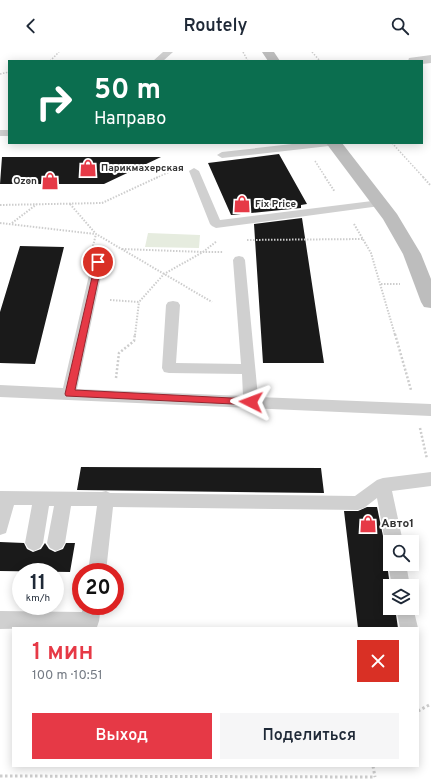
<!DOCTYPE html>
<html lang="ru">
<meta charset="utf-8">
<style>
body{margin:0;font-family:Overpass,sans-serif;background:#f6f6f7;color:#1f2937;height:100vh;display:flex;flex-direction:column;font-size:15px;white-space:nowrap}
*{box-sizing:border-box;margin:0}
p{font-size:13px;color:#747a83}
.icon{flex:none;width:22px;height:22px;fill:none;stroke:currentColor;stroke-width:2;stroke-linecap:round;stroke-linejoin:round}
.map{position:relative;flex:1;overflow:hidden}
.drawer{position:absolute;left:12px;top:575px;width:407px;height:140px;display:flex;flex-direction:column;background:#fff;border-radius:0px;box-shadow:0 2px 10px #0003}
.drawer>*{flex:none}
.hud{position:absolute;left:8px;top:8px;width:415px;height:84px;border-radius:0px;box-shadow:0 2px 10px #0003;background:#0b6e4f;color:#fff;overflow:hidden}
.controls{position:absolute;left:383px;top:483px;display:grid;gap:8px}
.controls a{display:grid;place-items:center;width:36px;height:36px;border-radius:0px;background:#fff;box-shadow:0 2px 10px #0003;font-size:20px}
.speed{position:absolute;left:12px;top:511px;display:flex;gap:8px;font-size:20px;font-weight:700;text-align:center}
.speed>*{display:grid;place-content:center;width:52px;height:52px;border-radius:50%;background:#fff;box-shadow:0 2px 10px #0003;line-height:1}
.speed small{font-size:10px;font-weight:400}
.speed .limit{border:6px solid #d22;background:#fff;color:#111}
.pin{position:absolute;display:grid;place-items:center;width:34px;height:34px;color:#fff;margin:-17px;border:2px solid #fff;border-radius:50%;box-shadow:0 1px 4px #0007}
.me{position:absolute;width:44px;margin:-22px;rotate:273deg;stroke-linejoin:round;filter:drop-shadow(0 0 3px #0008)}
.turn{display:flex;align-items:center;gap:14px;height:84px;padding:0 20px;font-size:18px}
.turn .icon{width:52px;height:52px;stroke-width:2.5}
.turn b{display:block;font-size:28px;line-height:34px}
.round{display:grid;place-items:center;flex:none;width:42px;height:42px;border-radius:0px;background:#f6f6f7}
.summary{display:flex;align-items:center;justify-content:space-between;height:68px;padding:0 20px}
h1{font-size:24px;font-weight:600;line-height:30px;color:#e63946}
.primary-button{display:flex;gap:8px;margin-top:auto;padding:8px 20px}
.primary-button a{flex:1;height:46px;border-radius:0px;background:#e63946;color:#fff;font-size:16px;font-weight:600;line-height:46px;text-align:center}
.primary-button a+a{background:#f6f6f7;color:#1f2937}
header{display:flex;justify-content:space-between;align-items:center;height:52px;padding:0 20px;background:#fff;font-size:18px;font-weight:600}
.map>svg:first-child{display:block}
.green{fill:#e6ecdf}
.building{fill:#1a1a1a}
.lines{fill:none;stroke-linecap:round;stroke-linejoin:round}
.path-far3{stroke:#cdcdcd;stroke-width:1.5;stroke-dasharray:1.5 1.5;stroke-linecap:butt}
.path-far2{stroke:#cdcdcd;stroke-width:2;stroke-dasharray:1.5 1.5;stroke-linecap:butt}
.path-far1{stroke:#cdcdcd;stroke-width:2.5;stroke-dasharray:2 2;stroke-linecap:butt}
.path{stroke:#cdcdcd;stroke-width:3;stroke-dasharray:2.5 2.5;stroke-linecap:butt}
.lane{fill:#d0d0d0;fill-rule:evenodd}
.street{fill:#d0d0d0;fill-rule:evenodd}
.secondary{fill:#bdbdbd;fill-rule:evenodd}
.route{fill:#e63946;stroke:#96252e}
.labels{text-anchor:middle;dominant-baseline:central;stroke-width:4;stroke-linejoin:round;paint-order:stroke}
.far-poi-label{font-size:10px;font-weight:bold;fill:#333;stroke:#fff;text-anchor:start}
.poi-label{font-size:12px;font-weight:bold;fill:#333;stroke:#fff;text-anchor:start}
</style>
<header><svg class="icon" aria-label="back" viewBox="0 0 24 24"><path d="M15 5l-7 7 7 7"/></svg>Routely<svg class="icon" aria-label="search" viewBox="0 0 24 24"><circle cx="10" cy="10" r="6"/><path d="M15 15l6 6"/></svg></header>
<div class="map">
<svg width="431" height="727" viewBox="0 0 431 727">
<rect width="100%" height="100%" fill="#fff"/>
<!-- green -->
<path class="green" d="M148,181L200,183L199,196L145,195Z"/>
<!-- building -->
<path class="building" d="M279,102L307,152L301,153V156L231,163L208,111Z
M2,105H161L104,132H0Z
M302,166L324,311H263L254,172Z
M20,194L64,195L35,312L0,311V260Z
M81,415L321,416L324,441L77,438Z
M367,455H377L388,508L387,512L390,534V556H395L398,576H358L344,459H358Z
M0,490L24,491L27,497L33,500L41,497L45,491L49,497L55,500L63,497L66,491H75L70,520L0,519Z"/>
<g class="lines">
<!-- path-far3 -->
<path class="path-far3" d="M243,0L248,9
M312,0L320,9
M50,9L59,0
M0,22L9,20
M392,91L424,126
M315,109L326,126
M156,126L176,117"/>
<!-- path-far2 -->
<path class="path-far2" d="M325,125L335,140
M423,125L431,134
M70,152L96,182L212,250
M0,153L102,151L158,125
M0,171L95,182
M12,171L37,152
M354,172L371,201L395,283
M247,188L364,187
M93,194L96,182
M122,197L203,200L217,189
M381,232H400
M110,248L139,250L164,222L203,200H223
M135,283L139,250"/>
<!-- path-far1 -->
<path class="path-far1" d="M395,282L411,338
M116,326L119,301L134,289L135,282
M420,376L427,407"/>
<!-- path -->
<path class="path" d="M418,659L431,652
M373,714L375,725
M0,724L375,725"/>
<!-- lane -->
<path class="lane" d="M163,0H173L163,9H153Z
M0,78H9V84H0Z
M301,91H334L329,94L222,106L217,103L222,100Z
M194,116L199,119L220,168L380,148L384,149L386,151L384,153L380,154L216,176L212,174L210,172L189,119Z
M239,204L243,205L245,208L258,345L431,352V364L0,345V333L63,336L92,210L94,207H102L104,210L77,337L243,344L242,322L169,321L164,320L162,316L166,253L168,250L173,249L178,250L180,253L176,311L241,312L233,208L235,205Z
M431,420V434L392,439L403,490H390V496L388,495L385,490L377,446L364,456L358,458L113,455L106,520H88L97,454H71L65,491L62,496L56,499L50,496L47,491L54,454H49L43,491L40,496L34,499L28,496L25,491L32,453H14L6,481L0,483V439L102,440L106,439L110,441L355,444L377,428L383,426Z
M390,508V512H406L410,534H392L388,512Z
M412,551L418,576V577L400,576L396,556H412Z
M83,554H101L99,569L97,575L0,577V559L82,560Z"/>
<!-- street -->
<path class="street" d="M431,3V11L422,12V9H408L409,6Z"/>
<!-- secondary -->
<path class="secondary" d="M262,0H274L280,9H268Z
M326,91H342L397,162L421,202L431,227V256L424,255L421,250L403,202L383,167Z"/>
</g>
<!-- route -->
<path class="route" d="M96,208H101L102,210L75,338L251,347L254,348L256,350L254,353L66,344L65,342Z"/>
<!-- icons -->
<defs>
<g id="shop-bare" transform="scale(1.38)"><path d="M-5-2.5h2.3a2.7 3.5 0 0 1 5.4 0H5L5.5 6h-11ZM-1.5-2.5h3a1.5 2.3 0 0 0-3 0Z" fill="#e63946" stroke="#fff" stroke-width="2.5" paint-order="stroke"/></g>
</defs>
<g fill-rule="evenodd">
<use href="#shop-bare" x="88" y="116"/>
<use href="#shop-bare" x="50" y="129"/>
<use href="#shop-bare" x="242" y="152"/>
<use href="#shop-bare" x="368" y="472"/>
</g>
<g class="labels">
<!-- far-poi labels -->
<g class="far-poi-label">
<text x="101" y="116">Парикмахерская</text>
<text x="37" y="129" text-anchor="end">Ozon</text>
<text x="255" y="152">Fix Price</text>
</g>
<!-- poi labels -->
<g class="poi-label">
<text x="381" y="472">Авто1</text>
</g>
</g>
</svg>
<div class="controls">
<a><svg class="icon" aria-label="search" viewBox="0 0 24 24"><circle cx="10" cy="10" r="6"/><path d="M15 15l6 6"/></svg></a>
<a><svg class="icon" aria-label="layers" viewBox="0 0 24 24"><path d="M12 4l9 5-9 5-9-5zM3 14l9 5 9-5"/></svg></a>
</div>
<div class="speed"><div>11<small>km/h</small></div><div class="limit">20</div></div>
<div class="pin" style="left:98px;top:210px;background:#d93025"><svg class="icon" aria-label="arrive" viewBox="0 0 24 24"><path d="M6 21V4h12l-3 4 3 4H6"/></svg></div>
<svg class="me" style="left:251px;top:350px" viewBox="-20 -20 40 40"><path d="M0-17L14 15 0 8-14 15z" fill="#e63946" stroke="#fff" stroke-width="4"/></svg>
<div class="hud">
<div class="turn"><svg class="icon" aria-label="right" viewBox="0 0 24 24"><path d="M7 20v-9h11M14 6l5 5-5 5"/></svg><div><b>50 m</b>Направо</div></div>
</div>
<section class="drawer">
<div class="summary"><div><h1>1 мин</h1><p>100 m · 10:51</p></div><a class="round" style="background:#d93025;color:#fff"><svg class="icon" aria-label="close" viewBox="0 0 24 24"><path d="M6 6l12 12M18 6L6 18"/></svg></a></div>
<div class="primary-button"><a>Выход</a><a>Поделиться</a></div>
</section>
</div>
